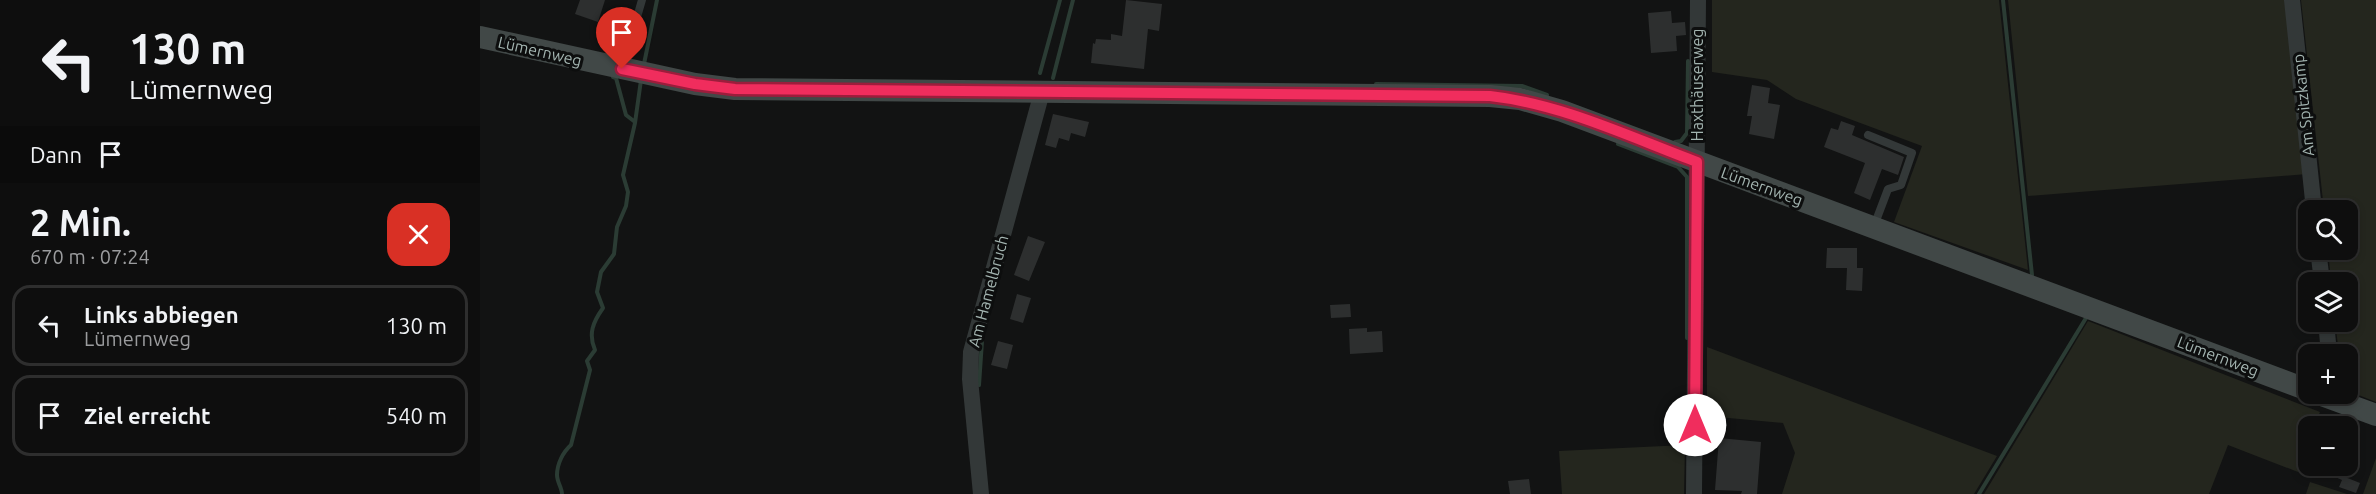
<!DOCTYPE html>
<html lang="de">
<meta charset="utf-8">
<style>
body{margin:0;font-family:Ubuntu,sans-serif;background:#171717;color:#f1f3f6;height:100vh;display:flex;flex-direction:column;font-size:22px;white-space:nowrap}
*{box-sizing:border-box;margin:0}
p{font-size:20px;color:#9b9c9e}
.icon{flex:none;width:33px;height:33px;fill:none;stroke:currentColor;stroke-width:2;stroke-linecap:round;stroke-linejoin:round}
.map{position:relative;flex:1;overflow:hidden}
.side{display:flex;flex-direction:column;background:#0e0e0e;width:480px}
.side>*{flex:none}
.banner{background:#0e0e0e;color:#f1f3f6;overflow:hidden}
.controls{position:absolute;left:1818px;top:200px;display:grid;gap:12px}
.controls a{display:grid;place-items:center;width:60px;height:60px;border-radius:12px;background:#0e0e0e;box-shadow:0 3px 9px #0003,0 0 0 2px #2e2e2e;font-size:30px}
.pin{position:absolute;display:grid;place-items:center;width:51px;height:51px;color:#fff;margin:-62px -26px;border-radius:50% 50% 50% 0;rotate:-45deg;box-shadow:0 0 6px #0007}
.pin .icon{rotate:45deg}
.me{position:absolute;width:66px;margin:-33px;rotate:0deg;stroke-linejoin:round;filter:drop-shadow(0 0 4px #0008)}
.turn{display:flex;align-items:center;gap:21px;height:126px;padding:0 30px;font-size:27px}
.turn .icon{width:78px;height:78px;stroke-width:2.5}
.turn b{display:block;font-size:42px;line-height:51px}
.then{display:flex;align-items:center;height:57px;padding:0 30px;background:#0003;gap:12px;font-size:22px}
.round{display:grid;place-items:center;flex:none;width:63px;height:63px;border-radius:18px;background:#171717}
.head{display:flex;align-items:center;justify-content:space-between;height:102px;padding:0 30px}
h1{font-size:36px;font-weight:700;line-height:45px}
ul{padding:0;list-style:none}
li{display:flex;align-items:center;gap:18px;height:81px;margin:0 12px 9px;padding:0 18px;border:3px solid #2e2e2e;border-radius:18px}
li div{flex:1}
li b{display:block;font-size:22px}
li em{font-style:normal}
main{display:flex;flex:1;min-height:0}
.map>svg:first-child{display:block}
.green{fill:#24261e}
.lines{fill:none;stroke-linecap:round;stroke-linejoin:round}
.stream{stroke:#2b3c34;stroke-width:4}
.building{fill:#2d2f2f}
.lane{stroke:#333838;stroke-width:8}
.street{stroke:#333838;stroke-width:16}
.secondary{stroke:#414847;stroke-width:22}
.route-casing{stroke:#9c1d3c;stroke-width:15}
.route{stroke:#f02d5d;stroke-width:10}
.labels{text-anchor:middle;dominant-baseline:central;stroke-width:6;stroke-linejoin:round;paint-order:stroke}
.street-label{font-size:16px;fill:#a3b4b0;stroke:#0d0e0e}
</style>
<main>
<section class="side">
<div class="banner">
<div class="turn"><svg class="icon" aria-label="left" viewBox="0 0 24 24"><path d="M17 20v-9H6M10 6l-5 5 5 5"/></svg><div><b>130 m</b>Lümernweg</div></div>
<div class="then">Dann<svg class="icon" aria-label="arrive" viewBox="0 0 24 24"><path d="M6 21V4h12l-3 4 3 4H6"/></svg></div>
</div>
<div class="head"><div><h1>2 Min.</h1><p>670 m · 07:24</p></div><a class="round" style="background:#d93025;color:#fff"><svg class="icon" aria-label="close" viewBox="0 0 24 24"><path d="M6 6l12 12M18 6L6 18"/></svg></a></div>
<ul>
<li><svg class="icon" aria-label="left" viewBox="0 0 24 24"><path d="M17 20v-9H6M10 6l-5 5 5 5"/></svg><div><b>Links abbiegen</b><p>Lümernweg</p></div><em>130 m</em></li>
<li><svg class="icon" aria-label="arrive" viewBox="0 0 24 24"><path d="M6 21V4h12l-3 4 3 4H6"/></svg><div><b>Ziel erreicht</b></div><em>540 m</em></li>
</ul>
</section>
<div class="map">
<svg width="1896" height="494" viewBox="0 0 1896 494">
<rect width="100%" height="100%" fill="#121313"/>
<!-- green -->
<path class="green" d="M1232,0H1519L1548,270L1414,222L1442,146L1316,99L1287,80L1232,72Z
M1528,0H1809L1827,174L1548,196Z
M1821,0H1896V402L1871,392L1868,388V354H1859L1855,321H1868V282H1851L1848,249H1868V210H1844Z
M1608,321L1840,412L1834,426H1828V443L1818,472L1748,445L1729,494H1504Z
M1227,347L1517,456L1494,494H1302L1315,453L1303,423L1227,416Z
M1205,445L1204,494H1082L1079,451Z
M1896,458V494H1883Z
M1830,482L1867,494H1826Z"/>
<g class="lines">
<!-- stream -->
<path class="stream" d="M1523,0L1552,275
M164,64L177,0
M560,73L580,0
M133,77L136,78L146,115L155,122
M573,78L593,0
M896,84L1042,86L1067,95
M1195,142L1201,141L1207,133L1208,61
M1138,144L1198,167L1207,177V338
M499,385L502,341
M82,494C82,488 77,482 77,475C77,464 83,452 91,445L110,370L107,361L115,350C108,334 113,322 123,308L117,292L121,272L134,254L137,227L146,206L148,192L143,175L155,123L161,80
M1499,494L1606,318"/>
</g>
<!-- building -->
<path class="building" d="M100,0H125L118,22L95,14Z
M646,0L682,4L679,31L668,29L664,69L611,63L613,43L615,44L616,39L631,40V34L642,36Z
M1191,11L1192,23L1205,22L1206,35L1196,36L1197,51L1171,53L1168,13Z
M1272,85L1290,88L1288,103L1300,105L1294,139L1269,134L1272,116H1267Z
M573,114L609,122L605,137L591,133L589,141L579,138L576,148L565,145Z
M1361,121L1375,126L1372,135L1424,157L1418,175L1402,169L1390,200L1374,193L1385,163L1344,147L1351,128L1358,130Z
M548,236L565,242L549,281L534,275Z
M1347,248H1377V268H1383L1382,291L1366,290L1367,268H1346Z
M537,294L551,298L543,323L530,319Z
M870,304L871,317L851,318L850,305Z
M887,328V332L902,331L903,352L870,354L869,329Z
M518,341L533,345L527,369L511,365Z
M1239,438L1281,442L1277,494H1261L1262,491L1235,490Z
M1828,465H1869L1865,477L1880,483L1876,493L1859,487L1862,480Z
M1049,479L1051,494H1030L1028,481Z"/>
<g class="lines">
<!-- lane -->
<path class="lane" d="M143,65L162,0
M1388,135L1432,153L1421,185L1408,189L1394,226"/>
<!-- street -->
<path class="street" d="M1812,0L1834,210
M1838,249L1842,282
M1846,321L1849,354
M501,494L490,379L491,352L562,92
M1214,494L1218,0"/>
<!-- secondary -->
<path class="secondary" d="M0,37L215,84L255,89L1010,96L1040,99L1082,111L1828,390
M1836,393L1896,415"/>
</g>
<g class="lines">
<!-- route casing -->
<g class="route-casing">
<path id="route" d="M142,69L215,84L255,89L1010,96C1082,104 1150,137 1217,162L1215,425"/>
</g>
<!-- route -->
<use href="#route" class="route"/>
</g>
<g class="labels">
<!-- street labels -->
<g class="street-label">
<text transform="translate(60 51) rotate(13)">Lümernweg</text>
<text transform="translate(1217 85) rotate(-90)">Haxthäuserweg</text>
<text transform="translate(1823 105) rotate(-96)">Am Spitzkamp</text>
<text transform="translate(1282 186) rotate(20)">Lümernweg</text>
<text transform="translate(508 291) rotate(-75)">Am Hamelbruch</text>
<text transform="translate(1738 356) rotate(21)">Lümernweg</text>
</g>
</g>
</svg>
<div class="controls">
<a><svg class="icon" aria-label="search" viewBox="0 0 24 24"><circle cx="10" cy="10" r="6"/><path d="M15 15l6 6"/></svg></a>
<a><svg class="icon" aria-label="layers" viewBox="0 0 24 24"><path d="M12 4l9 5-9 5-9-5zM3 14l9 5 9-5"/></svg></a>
<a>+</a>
<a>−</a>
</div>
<div class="pin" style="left:142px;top:69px;background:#d93025"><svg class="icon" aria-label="arrive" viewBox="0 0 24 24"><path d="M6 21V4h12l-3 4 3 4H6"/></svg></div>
<svg class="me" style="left:1215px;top:425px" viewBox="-20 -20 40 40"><circle r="19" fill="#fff"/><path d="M0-13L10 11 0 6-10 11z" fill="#f02d5d"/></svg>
</div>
</main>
